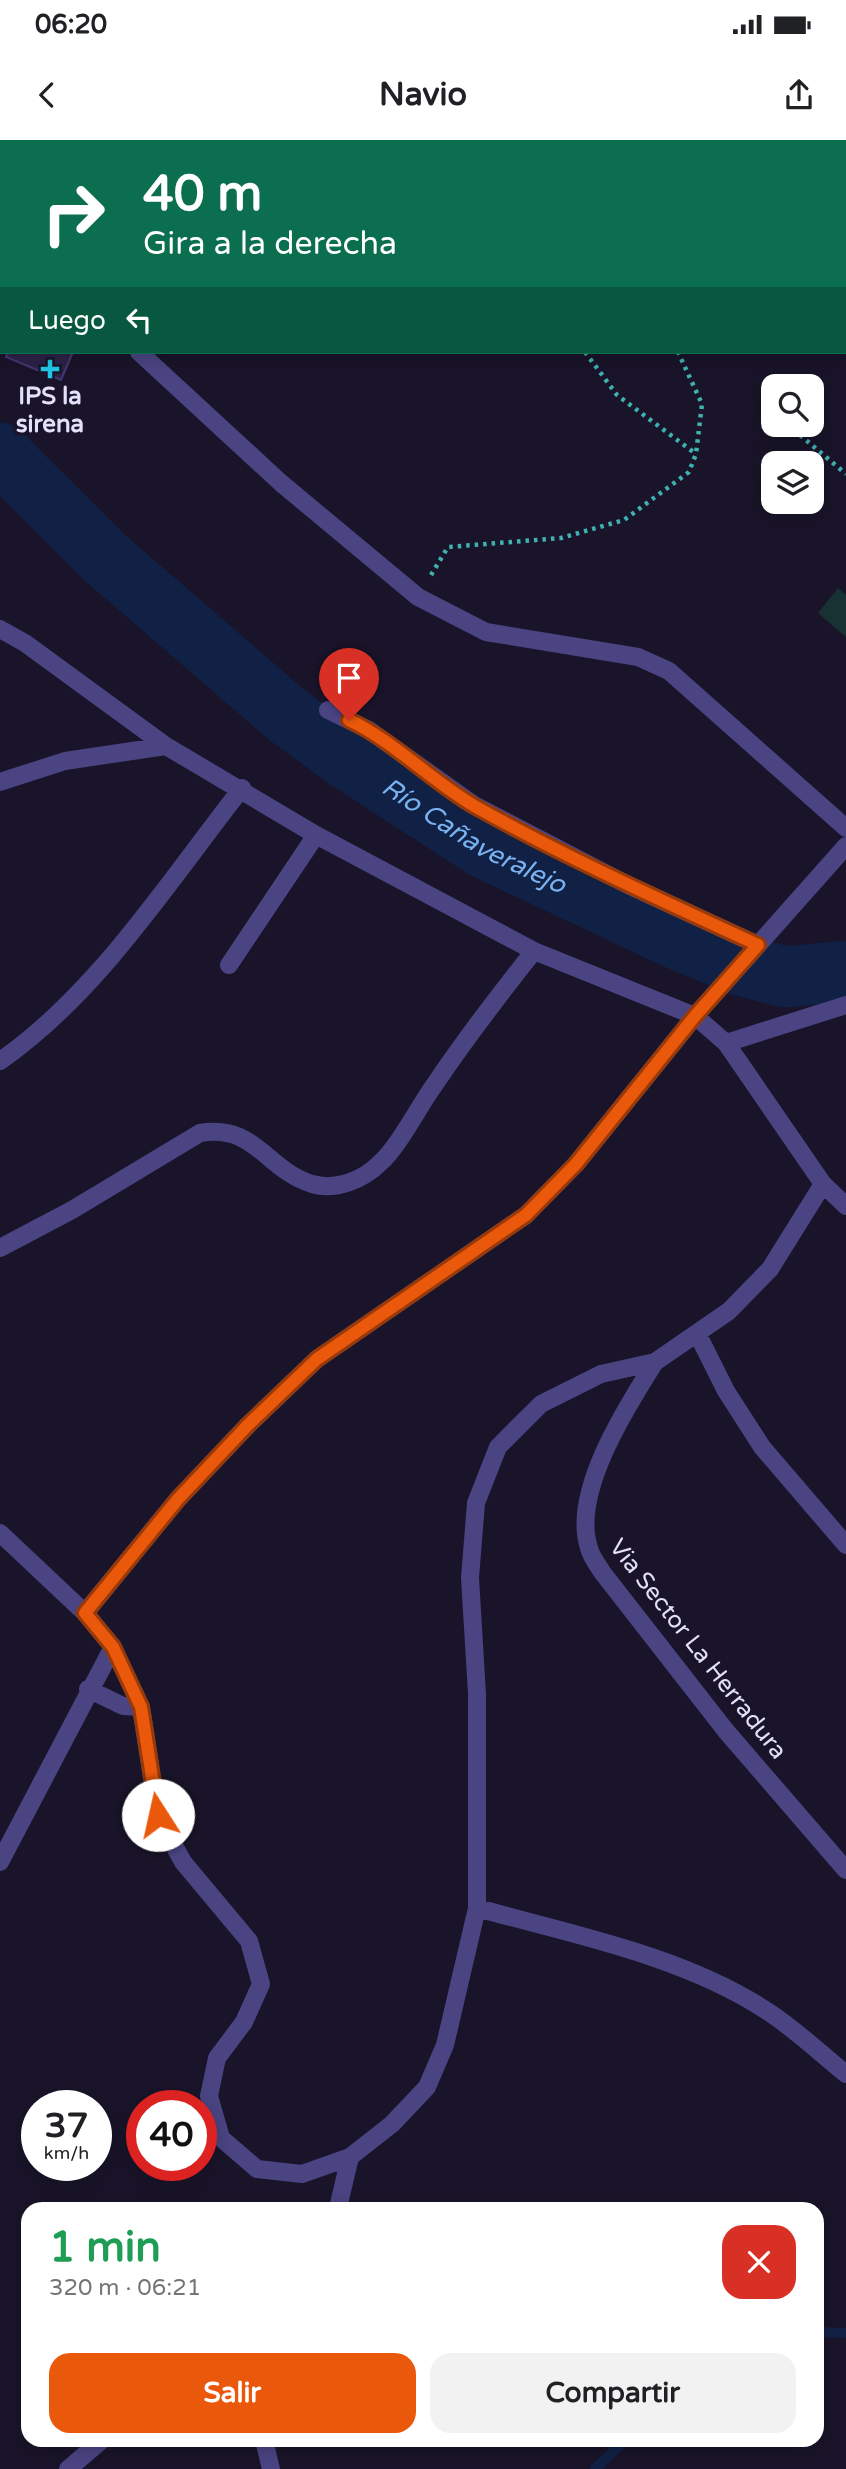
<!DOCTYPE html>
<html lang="es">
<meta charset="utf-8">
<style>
body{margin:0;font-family:"Varela Round",sans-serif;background:#f2f2f2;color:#202124;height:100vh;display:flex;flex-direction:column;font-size:26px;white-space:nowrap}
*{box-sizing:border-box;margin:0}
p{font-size:23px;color:#757577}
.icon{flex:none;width:38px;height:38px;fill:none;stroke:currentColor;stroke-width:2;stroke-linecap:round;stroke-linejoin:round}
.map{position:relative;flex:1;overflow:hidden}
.details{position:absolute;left:21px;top:2062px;width:803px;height:245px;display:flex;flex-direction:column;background:#fff;border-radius:21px;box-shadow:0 4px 18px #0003}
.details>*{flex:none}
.top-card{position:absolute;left:0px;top:0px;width:847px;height:214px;box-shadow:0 4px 18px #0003;background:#0b6e4f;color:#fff;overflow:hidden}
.buttons{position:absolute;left:761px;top:234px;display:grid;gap:14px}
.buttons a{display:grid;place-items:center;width:63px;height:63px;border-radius:14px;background:#fff;box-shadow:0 4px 18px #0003;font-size:35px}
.speed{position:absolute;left:21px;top:1950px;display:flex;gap:14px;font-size:35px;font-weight:700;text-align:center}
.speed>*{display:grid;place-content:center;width:91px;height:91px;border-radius:50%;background:#fff;box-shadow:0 4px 18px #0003;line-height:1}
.speed small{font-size:18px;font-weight:400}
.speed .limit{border:10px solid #d22;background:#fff;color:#111}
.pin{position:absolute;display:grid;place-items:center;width:60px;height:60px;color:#fff;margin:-72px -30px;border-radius:50% 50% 50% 0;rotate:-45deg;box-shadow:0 0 7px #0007}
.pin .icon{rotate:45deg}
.me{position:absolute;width:77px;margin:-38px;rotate:350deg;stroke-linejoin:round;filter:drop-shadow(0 0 5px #0008)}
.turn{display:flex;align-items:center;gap:24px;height:147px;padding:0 28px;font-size:32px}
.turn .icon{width:91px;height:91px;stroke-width:2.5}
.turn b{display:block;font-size:49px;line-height:60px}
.then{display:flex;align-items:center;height:66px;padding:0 28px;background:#0003;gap:14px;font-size:26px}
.round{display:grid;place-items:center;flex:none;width:74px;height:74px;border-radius:21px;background:#f2f2f2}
.headline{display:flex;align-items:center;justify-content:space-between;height:119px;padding:0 28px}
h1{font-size:42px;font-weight:800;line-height:52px;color:#1e9e55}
.cta{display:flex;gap:14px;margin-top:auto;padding:14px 28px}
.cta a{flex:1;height:80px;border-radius:21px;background:#ea580c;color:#fff;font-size:28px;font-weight:800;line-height:80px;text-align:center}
.cta a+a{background:#f2f2f2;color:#202124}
.status{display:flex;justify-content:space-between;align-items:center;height:49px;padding:0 35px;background:#fff;direction:ltr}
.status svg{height:19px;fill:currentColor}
header{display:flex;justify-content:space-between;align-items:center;height:91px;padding:0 28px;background:#fff;font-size:32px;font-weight:800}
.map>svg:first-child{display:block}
.green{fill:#183233}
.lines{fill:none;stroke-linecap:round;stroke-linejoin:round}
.stream{stroke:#112145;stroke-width:10}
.river{stroke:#112145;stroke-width:61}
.building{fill:#2c2248;stroke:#463772;stroke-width:2}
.path{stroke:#3fb1b0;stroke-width:4.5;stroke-dasharray:3.5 5;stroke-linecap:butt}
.minor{stroke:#4a4483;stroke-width:18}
.route-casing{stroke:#983908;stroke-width:18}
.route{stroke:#ea580c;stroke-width:12}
.poi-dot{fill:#20c8e7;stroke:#191429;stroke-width:2.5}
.labels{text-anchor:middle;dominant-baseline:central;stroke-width:7;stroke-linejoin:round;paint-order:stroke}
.poi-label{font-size:24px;font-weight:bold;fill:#e4e0fc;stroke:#191429}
.street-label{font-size:24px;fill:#e4e0fc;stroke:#191429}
.water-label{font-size:26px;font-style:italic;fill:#79b2f0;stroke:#191429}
</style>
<div class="status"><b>06:20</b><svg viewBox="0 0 49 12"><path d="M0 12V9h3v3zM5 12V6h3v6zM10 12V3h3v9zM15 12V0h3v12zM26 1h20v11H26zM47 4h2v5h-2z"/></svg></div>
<header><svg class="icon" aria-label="back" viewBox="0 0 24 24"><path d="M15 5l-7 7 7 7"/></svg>Navio<svg class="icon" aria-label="share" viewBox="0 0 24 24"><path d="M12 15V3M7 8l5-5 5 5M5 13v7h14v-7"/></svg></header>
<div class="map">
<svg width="846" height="2329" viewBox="0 0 846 2329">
<rect width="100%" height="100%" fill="#191429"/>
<!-- green -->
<path class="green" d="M838,448L846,455V497L818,473Z"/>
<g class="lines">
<!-- stream -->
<path class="stream" d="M817,2192L846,2193
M595,2329L626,2300"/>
<!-- river -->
<path class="river" id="s1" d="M0,313L104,417L287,575L350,621L484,708L677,799L740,825L785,837L846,831"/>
</g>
<!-- building -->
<path class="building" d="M8,212H73L61,240L6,217Z"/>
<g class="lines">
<!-- path -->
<path class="path" d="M398,0V2
M531,0L532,2
M130,2V0
M512,2L513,0
M585,212L617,255L696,314
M800,295L846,334
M431,435L448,407L561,398L624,380L689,332L696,314L702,264L678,212"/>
<!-- minor -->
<path class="minor" d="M18,0L19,2
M139,212L281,343L418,457L486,492L638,517L669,531L846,688
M0,489L25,503L166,606L316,695L534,811L695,876L726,903L823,1044L770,1129L729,1171L655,1222L601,1234L541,1264L498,1307L476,1363L470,1438L477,1554V1768L445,1905L427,1947L392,1984L350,2017L302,2034L257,2029L221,1998L209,1956L217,1918L244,1882L261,1844L249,1801L183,1722L158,1676L141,1567L113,1507L85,1473L0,1393
M328,570L369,590L474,665L626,744L758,805
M0,642L65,621L166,606
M229,825L316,695
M726,903L846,865
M0,921C98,853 168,742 242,648
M823,1044L846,1066
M0,1108L72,1070L200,993C256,984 265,1029 312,1044C336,1051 363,1040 380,1023C399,1006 419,966 435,944C466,898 499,855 534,811
M697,1193L726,1251L762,1307L846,1405
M655,1222C626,1268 571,1353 589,1408C591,1417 598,1425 602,1432L726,1591L846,1730
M85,1473L178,1359L248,1285L317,1219L526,1075L576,1024L695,876L846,706
M88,1549L123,1566L141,1567
M0,1722L113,1507
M477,1768C571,1794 684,1816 767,1871C795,1889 820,1913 846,1934
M338,2068L350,2017
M264,2300L271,2329
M68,2329L102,2300"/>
</g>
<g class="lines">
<!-- route casing -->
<g class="route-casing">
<path id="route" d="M158,1675L141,1567L113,1507L85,1473L178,1359L248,1285L317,1219L526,1075L576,1024L695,876L758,805C663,761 567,718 476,667C431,641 395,602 349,580"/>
</g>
<!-- route -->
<use href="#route" class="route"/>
</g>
<!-- markers -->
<path class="poi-dot" d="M46.5 218.5h7v7h7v7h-7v7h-7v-7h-7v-7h7z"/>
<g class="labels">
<!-- poi labels -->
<g class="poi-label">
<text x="50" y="256">IPS la<tspan x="50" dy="28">sirena</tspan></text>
</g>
<!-- street labels -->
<g class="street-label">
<text transform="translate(698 1509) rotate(52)">Via Sector La Herradura</text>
</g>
<!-- water labels -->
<g class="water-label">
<text stroke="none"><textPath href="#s1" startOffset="612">Río Cañaveralejo</textPath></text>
</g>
</g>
</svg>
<div class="buttons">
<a><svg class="icon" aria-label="search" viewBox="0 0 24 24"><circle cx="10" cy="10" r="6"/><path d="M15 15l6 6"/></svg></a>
<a><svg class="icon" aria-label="layers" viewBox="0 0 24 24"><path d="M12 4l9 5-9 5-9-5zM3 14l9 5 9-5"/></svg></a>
</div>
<div class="speed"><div>37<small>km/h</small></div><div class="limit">40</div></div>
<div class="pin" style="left:349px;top:580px;background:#d93025"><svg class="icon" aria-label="arrive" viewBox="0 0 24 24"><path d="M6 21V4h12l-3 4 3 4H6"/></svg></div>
<svg class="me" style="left:158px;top:1675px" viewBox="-20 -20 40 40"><circle r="19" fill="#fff"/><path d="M0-13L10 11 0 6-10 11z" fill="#ea580c"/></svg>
<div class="top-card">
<div class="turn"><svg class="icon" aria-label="right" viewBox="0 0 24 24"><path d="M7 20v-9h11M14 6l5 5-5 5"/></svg><div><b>40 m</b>Gira a la derecha</div></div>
<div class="then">Luego<svg class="icon" aria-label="left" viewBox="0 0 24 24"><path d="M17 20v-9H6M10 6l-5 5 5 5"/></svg></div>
</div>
<section class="details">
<div class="headline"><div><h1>1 min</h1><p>320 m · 06:21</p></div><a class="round" style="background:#d93025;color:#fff"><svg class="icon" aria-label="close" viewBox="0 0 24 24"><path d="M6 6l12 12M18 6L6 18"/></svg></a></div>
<div class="cta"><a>Salir</a><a>Compartir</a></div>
</section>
</div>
